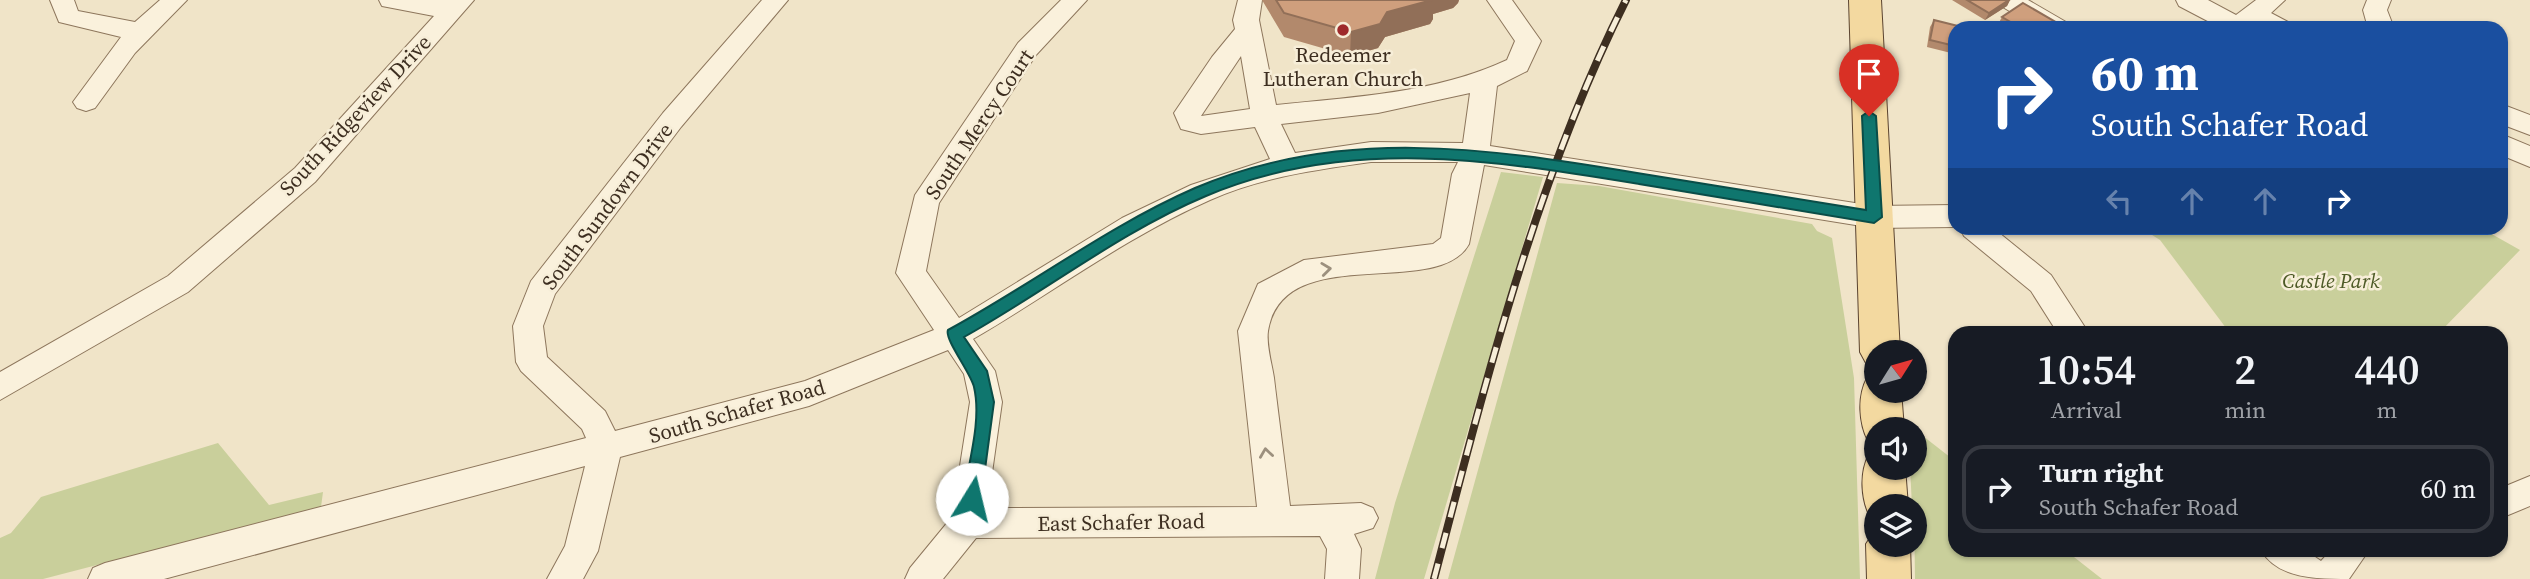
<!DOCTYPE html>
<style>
body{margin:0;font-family:"Source Serif 4",serif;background:#242831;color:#f1f3f6;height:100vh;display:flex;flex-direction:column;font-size:26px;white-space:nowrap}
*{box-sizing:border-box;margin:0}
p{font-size:23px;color:#9ea1a6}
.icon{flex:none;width:38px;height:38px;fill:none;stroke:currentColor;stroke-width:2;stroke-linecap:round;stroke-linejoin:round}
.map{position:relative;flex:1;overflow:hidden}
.details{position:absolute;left:1948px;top:326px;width:560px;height:231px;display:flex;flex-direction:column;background:#171b24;border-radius:21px;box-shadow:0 2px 5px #0004}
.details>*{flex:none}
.guide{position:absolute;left:1948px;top:21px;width:560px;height:214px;border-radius:21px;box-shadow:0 2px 5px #0004;background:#1a4fa0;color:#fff;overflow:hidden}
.needle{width:46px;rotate:53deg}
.controls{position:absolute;left:1864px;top:340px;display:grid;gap:14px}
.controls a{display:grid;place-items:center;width:63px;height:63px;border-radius:50%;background:#171b24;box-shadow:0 2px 5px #0004;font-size:35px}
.pin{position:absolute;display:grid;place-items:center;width:60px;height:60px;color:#fff;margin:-72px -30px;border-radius:50% 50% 50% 0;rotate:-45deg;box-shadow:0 0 7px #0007}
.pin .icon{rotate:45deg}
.me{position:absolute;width:77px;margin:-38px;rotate:9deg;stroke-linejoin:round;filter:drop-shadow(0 0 5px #0008)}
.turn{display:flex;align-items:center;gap:24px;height:147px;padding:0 28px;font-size:32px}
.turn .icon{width:91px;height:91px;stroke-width:2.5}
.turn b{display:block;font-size:49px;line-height:60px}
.lanes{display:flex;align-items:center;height:66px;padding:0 28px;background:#0003;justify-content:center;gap:35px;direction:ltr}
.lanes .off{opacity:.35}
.eta{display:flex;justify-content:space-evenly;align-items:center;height:119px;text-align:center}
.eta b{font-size:42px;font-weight:600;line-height:49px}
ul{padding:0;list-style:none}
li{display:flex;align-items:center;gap:21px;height:88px;margin:0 14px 10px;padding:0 14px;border:4px solid #363941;border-radius:21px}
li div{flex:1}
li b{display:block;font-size:26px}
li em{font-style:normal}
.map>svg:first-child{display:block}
.green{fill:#c9cf9b}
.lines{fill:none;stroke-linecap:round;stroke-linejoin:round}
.minor-casing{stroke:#8d765c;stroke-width:2}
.major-casing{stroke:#5b4430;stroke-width:2}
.minor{fill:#faf1dc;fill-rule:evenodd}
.major{fill:#f3d9a0;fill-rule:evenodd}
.rail-casing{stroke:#3d2e20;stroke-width:8}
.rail{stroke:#f7eed8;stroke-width:5;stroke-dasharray:16;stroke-linecap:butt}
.wall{fill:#b2896c}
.shaded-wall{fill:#916f58}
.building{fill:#cf9f7d;stroke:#916f58;stroke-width:2}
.oneway{stroke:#9c907e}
.route{fill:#0f766e;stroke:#0a4d48;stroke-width:2}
.poi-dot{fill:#9e2a2b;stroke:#f7eed8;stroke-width:2.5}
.labels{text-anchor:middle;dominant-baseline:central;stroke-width:5;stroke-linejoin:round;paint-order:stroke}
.poi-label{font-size:21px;fill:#3d2e20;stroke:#f7eed8}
.street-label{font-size:21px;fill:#3d2e20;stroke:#f7eed8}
.park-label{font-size:21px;font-style:italic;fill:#4d5a26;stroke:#f7eed8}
</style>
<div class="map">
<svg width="2530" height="579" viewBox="0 0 2530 579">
<rect width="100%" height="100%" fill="#f0e4c8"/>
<!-- green -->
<path class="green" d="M1501,172L1543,177L1424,579H1375L1395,503Z
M1557,183L1599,186L1812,224L1817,231L1832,238L1854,378L1860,579H1448Z
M2141,228H2481L2520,250L2440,332H2229L2160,240Z
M1914,429L1955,461V550H2065L2102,579H1915L1914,506H1912L1910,467H1914Z
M218,443L269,505L323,492L321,507L43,579H0V538L11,533L41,497Z"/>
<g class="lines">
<!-- minor casing -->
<g class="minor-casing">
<path id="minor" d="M50,0H74L78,11L135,22L160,0H187L135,53L95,108L86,111L77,108L73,102L121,37L59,22Z
M379,0H474L315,182L188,292L0,400V372L168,276L295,168L434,16L382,6Z
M762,0H788L681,127L555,294L543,326L547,357L605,411L615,431L805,381L934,330L896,273L915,195L1018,43L1061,0H1087L1036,55L939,203L926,271L959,318L1122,218L1191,185L1270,159L1255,127L1201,134L1181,129L1174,113L1212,57L1235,29L1233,20L1238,0H1262L1259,20L1276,105C1353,97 1437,93 1507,60L1515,41L1487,0H1512L1541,41L1527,71L1497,86L1490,146L1874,206L1955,205V227L1874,228L1484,165L1469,244C1438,301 1283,239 1268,331C1266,345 1272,364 1274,378C1279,421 1285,464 1290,506L1361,503L1373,508L1378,518L1373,528L1354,534L1361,549L1359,579H1325L1327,549L1320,536L976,538L943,579H905L910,568L952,517L970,402L964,374L948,350L809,406L620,457L598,551L583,579H547L565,546L585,466L164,579H88L93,568L105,563L586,438L582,429L521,371L516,362L513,326L531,281L663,113ZM1241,56L1250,109L1201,116ZM1470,93L1463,143L1371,142L1295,153L1281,124L1378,113ZM1371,162H1458L1452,174L1441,238L1433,244L1304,260L1258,284L1238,331L1257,507L987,508L1002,402L995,371L973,339C1052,293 1126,237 1210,200C1261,177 1316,170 1371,162Z
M1998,0H2028L2066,22L2070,28H2038L2001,6Z
M2176,0H2208L2236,15L2256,0H2285L2271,13L2288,22L2292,28L2255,25L2221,28L2179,6Z
M2367,0H2391L2387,10L2394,28H2368L2363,10Z
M2501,104L2530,115V135L2501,124Z
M2501,134L2530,146V167L2501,155Z
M1960,228H1993L2051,275L2088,332H2057L2031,291L1964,236Z
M2530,476V506L2501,518V488Z
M2261,550H2305L2321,561L2331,550H2369L2349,579C2316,579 2278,579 2261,550Z"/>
</g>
<!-- major casing -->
<g class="major-casing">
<path id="major" d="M1849,0H1881L1900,352H1876V367L1866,363L1860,352Z
M1876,375V390H1901L1904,429H1876V444L1868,441C1859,423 1857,397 1867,378Z
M1876,452V467H1905L1908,506H1876V521L1871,519C1861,500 1859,474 1869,454Z
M1876,529V544H1910L1911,579H1867L1866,544Z"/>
</g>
<!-- minor -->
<use href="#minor" class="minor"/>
<!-- major -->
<use href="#major" class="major"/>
<!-- rail casing -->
<g class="rail-casing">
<path id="rail" d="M1434,579C1485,384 1535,181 1626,0"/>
</g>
<!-- rail -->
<use href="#rail" class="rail"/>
</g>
<!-- wall -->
<path class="wall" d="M1262,0H1459L1458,3L1453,8L1433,14V19L1430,24L1385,37L1378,48L1350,56L1284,37Z
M1952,0H2010L2007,6L1985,20Z
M2002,17L2066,28H1996Z
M1934,20L1955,28V54L1927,47L1930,27Z"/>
<!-- shaded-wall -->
<path class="shaded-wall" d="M1431,0H1459L1458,3L1453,8L1433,14V19L1430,24L1385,37L1378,48L1350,56L1351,32L1387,12Z
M2010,0L2007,6L1985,20L1989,13Z"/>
<!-- building -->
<path class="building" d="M1276,0H1432L1387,12L1380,24L1351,32L1284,13Z
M1967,0H2009L1989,13Z
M2023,3L2066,28H2021L2002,17Z
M1934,20L1966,28H1955V46L1930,40Z"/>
<!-- one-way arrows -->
<defs><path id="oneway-chevron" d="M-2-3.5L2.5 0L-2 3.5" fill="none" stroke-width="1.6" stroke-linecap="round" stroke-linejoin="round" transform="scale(1.75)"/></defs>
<g class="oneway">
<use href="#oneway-chevron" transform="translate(1326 269) rotate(-7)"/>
<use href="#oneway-chevron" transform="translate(1266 453) rotate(-98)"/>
</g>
<!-- route -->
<path class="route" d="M1869,111L1876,116L1882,217L1874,223C1796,210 1717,197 1639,184C1492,160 1348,136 1206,196C1120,232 1045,292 964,337L987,371L994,402L981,499L972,507L963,499C968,464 982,421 974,387C971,373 944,339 948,330C1031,285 1108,226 1195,188C1340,126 1486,148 1637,173C1713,185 1790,198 1866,210L1862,116Z"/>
<!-- markers -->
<circle class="poi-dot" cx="1343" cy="30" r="7"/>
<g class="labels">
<!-- poi labels -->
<g class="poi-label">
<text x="1343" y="54">Redeemer<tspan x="1343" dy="24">Lutheran Church</tspan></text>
</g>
<!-- street labels -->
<g class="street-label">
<text transform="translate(355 115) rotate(-47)">South Ridgeview Drive</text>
<text transform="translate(979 124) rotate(-56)">South Mercy Court</text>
<text transform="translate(607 206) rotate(-53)">South Sundown Drive</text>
<text transform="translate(737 411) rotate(-16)">South Schafer Road</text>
<text transform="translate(1121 522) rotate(-1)">East Schafer Road</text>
</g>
<!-- park labels -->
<g class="park-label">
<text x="2331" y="280">Castle Park</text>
</g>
</g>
</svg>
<div class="controls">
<a><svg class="needle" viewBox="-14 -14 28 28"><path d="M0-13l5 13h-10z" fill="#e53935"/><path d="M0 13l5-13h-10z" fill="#9ea1a6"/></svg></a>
<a><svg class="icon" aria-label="sound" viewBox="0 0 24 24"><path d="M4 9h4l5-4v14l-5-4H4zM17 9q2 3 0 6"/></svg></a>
<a><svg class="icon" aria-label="layers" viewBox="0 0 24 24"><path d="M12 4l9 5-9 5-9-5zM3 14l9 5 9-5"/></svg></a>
</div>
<div class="pin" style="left:1869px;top:116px;background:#d93025"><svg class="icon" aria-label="arrive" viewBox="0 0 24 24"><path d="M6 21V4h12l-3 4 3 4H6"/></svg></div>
<svg class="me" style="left:972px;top:499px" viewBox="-20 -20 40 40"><circle r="19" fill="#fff"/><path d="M0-13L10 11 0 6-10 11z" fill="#0f766e"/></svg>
<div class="guide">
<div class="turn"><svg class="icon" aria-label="right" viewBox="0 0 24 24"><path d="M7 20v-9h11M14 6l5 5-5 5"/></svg><div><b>60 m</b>South Schafer Road</div></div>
<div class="lanes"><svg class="icon off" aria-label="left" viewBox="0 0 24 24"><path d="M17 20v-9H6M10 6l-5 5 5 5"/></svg><svg class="icon off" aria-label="ahead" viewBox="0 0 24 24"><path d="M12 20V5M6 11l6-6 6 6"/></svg><svg class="icon off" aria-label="ahead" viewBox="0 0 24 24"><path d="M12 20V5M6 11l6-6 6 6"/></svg><svg class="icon" aria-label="right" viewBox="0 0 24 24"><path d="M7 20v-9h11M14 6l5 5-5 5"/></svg></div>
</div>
<section class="details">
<div class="eta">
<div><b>10:54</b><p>Arrival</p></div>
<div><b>2</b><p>min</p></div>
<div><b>440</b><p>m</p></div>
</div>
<ul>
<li><svg class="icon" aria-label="right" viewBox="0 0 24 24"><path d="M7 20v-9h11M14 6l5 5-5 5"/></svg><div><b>Turn right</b><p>South Schafer Road</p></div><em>60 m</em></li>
</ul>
</section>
</div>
